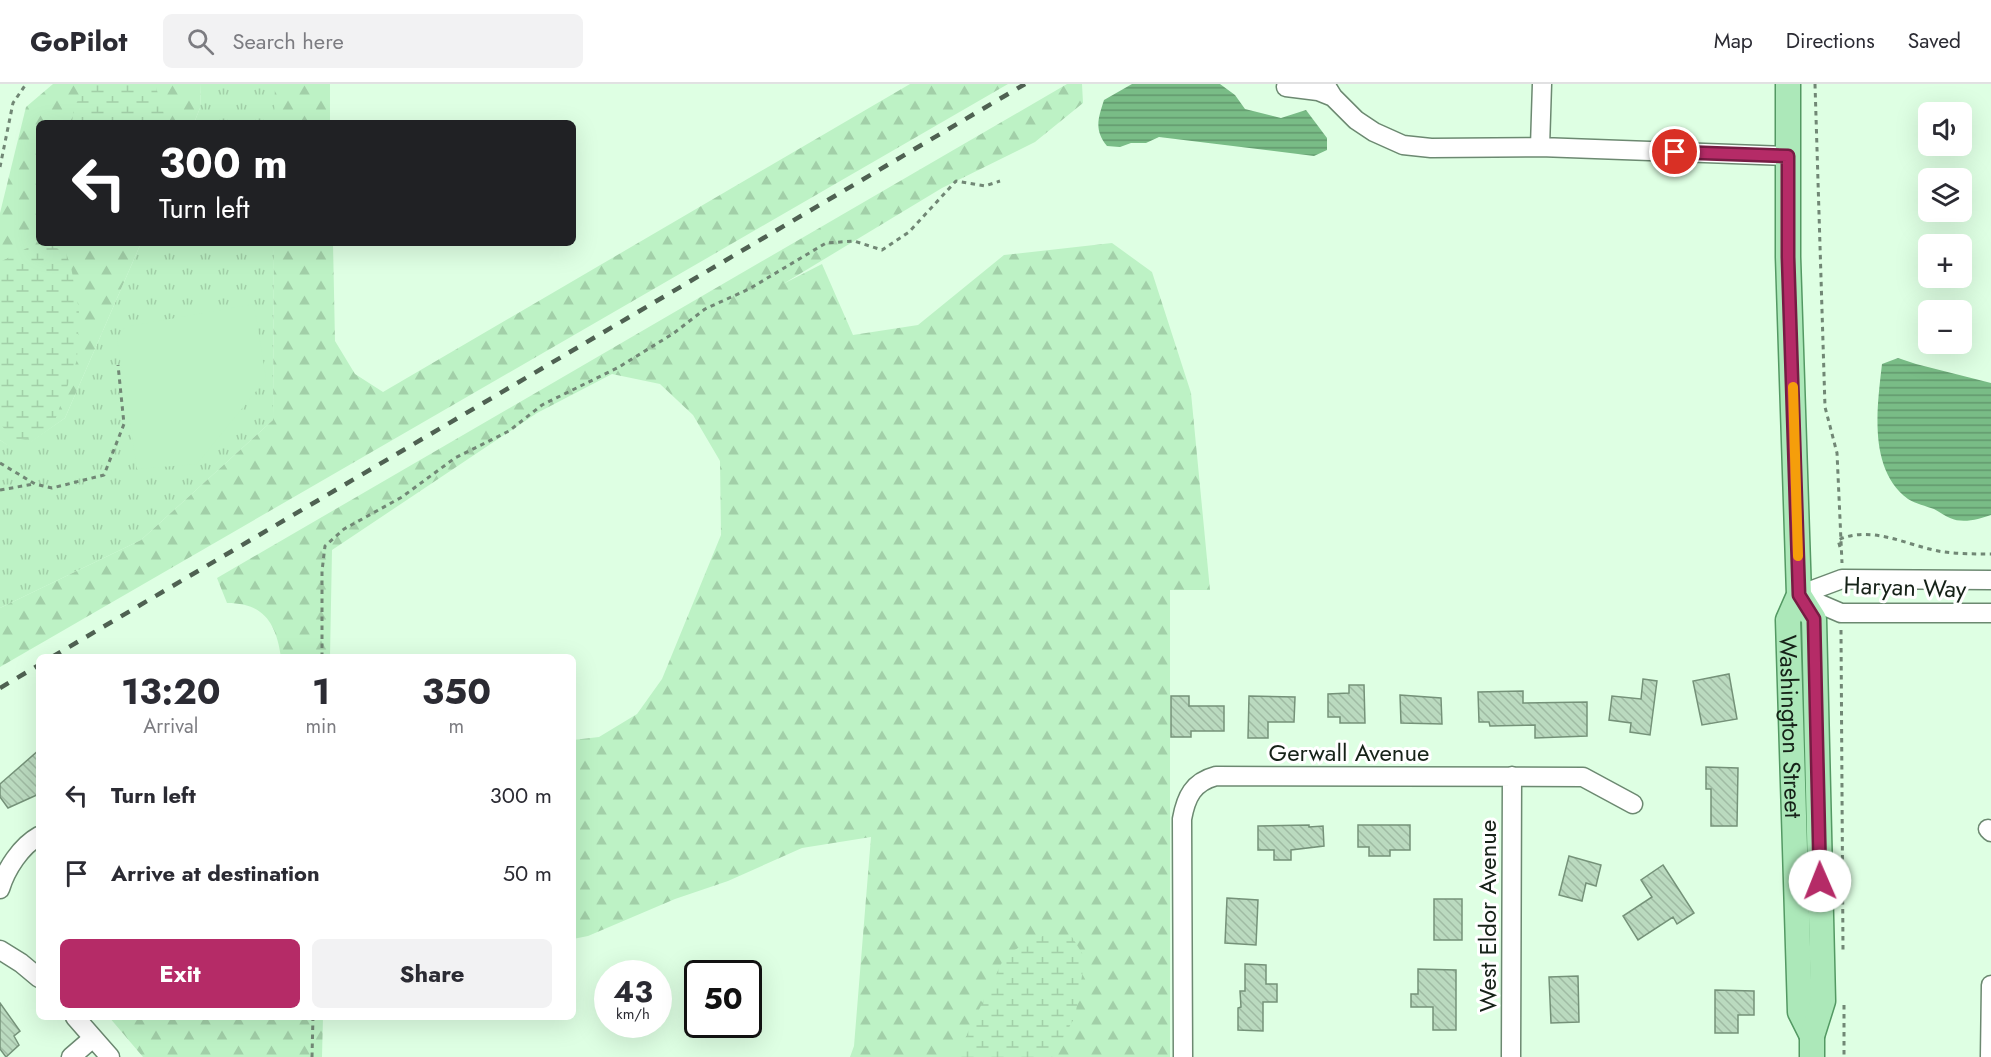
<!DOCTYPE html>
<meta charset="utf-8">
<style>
body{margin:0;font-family:Jost,sans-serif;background:#f2f2f3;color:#2b2b33;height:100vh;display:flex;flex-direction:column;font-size:22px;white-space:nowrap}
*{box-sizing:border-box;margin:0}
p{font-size:20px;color:#7c7c81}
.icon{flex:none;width:33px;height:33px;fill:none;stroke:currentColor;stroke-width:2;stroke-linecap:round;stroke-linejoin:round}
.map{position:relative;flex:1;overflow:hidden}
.sheet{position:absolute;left:36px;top:570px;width:540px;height:366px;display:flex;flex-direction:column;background:#fff;border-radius:9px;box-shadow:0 6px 24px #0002}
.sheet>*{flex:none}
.guide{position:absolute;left:36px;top:36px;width:540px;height:126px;border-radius:9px;box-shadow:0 6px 24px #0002;background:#202124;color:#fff;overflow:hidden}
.controls{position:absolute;left:1918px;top:18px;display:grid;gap:12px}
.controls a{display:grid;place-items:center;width:54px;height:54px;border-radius:9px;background:#fff;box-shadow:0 6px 24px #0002;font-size:30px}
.speed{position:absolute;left:594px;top:876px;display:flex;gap:12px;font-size:30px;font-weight:700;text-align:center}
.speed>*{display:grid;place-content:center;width:78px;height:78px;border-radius:50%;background:#fff;box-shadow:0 6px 24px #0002;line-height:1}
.speed small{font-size:15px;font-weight:400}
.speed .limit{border:3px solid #111;border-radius:9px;background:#fff;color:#111}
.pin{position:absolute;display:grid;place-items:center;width:51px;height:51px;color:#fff;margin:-26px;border:3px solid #fff;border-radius:50%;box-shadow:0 2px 6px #0007}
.me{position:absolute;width:66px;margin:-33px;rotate:359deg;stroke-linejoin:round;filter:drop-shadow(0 0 4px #0008)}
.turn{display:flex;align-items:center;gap:21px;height:126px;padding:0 24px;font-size:27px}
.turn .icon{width:78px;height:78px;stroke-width:2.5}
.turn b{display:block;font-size:42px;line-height:51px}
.eta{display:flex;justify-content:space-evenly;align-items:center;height:102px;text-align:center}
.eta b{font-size:36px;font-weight:700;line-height:42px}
.primary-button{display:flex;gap:12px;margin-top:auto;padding:12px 24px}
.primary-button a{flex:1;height:69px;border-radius:9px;background:#b52b67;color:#fff;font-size:24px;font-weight:700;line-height:69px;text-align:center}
.primary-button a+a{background:#f2f2f3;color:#2b2b33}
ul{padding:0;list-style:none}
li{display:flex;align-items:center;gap:18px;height:78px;padding:0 24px}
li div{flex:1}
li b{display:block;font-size:22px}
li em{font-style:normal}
header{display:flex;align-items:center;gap:36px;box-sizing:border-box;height:84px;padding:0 30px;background:#fff;border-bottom:2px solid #e1e1e2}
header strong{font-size:28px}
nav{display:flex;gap:33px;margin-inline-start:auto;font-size:21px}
.search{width:420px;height:54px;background:#f2f2f3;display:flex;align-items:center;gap:15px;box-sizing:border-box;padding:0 21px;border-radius:9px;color:#7c7c81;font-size:22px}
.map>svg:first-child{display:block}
.grass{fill:url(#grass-tufts)}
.forest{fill:url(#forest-firs)}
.wetland{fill:url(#wetland-marsh)}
.pitch{fill:#bdf2c5}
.water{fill:url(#water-rules)}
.building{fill:url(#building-back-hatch);stroke:#759279;stroke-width:1.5}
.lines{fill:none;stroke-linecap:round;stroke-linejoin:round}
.minor-casing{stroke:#6c8971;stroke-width:21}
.major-casing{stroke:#539963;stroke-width:27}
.path{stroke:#718775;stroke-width:3;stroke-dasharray:4.5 4.5;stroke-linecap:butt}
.minor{stroke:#fff;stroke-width:18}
.major{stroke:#ace8b9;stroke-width:24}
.rail{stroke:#4f6152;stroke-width:4.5;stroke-dasharray:10 10;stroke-linecap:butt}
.route-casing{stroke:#761c43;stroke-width:15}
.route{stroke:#b52b67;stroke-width:10}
.slow{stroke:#f59e0b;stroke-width:10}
.labels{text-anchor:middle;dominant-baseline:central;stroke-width:6;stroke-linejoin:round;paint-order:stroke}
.street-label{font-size:24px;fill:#162218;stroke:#fff}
</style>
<header>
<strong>GoPilot</strong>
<div class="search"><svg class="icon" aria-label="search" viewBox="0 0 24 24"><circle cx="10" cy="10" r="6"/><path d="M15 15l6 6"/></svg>Search here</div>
<nav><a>Map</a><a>Directions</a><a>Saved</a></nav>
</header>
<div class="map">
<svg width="1991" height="973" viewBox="0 0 1991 973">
<defs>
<pattern id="grass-tufts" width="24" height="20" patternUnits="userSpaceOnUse" patternTransform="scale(1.5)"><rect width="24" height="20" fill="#bdf2c5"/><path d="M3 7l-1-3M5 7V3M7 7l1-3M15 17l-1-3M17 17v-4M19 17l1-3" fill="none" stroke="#a2cfa8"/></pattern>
<pattern id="forest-firs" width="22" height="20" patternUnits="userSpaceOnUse" patternTransform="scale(1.5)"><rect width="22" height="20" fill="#bdf2c5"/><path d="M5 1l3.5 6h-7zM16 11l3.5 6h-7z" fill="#a2cfa8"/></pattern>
<pattern id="wetland-marsh" width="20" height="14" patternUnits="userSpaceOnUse" patternTransform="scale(1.5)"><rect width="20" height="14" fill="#bdf2c5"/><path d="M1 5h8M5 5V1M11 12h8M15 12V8" fill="none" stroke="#a2cfa8"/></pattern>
<pattern id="water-rules" width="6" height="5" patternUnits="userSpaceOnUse" patternTransform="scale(1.5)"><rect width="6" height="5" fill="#79bc86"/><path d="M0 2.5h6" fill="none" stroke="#62986d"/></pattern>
<pattern id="building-back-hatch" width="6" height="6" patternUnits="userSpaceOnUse" patternTransform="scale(1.5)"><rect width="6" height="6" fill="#badabf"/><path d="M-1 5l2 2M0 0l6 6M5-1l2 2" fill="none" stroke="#9fbba3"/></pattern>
</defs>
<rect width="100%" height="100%" fill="#deffe3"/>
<!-- grass -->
<path class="grass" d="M201,0H275V39H194L200,24Z
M141,159H274L273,336L141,456L0,524V356L17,367L65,334Z"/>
<!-- forest -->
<path class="forest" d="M53,0H201L200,24L194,39H39V159H141L65,334L17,368L0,356V129L26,23Z
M275,0H330V39H274Z
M910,0H1008L0,583V524L141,456L273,336L274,159H333L335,257L355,290L383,308Z
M1067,0H1082L1083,19L1035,58L942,104L783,200L822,180L853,251L918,241L1004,171L1112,159L1152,188L1191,309L1210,506H1170V973H850L854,962L871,753L802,764L728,797L675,815L588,852L573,855V656L599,653L637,630L662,595L721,451L720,377L693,331L660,300L612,290L537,329L332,466L330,573H281C276,539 264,519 227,519L217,494Z
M109,933H323L322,973H143Z"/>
<!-- wetland -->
<path class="wetland" d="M90,0H155L167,39H72L74,22Z
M51,161L66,169L71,183L79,226L77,276L55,336L39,352L16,357L0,340V178L29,163Z
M1047,850L1072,853L1085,874L1075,933L1052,973H956L1006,870Z"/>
<!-- pitch -->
<path class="pitch" d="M254,220L266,295L197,380L137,385L117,255L125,243Z"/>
<!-- water -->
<path class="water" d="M1132,0H1220L1235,11L1245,25L1281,34L1306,26L1327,54V66L1314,72L1159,53L1146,59H1131L1120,63L1107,62C1094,46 1098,35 1104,16Z
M1898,274L1916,280L1991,299V431C1979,435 1963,440 1950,434C1945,432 1940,428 1934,425C1926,422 1916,420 1908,415C1868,385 1877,324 1882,280Z"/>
<!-- building -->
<path class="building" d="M1729,590L1737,635L1702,641L1693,597Z
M1643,595L1657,597L1650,651L1630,648L1631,639L1609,636L1612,612L1641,615Z
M1349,601H1364L1365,639H1340V633H1328V610L1349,609Z
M1523,607V619L1587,618V652L1535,654V641L1490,642L1489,638H1479L1478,608Z
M1400,611L1441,614L1442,640L1401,639Z
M1171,612H1189V622H1224V647H1191V653H1171Z
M1249,612L1295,613L1294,638H1268V654H1248Z
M39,666V710L8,724L0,713V700Z
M1706,683L1738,684L1737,742H1711V705H1706Z
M1309,741V743L1323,742L1324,762L1291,766V776H1274V766H1258V742Z
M1358,741H1410V766H1390V772H1369V763H1358Z
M1569,772L1601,781L1596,802L1586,799L1582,817L1559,811Z
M1663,781L1694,829L1677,840L1673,833L1638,856L1623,832L1652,813L1641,796Z
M1227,814L1258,816L1256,861L1225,859Z
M1434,815H1462V856H1434Z
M1245,880L1266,881V900H1277V918H1263V947L1238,946V924L1241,923L1240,907H1245Z
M1418,885L1456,886V946H1433V923H1411V910H1418Z
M1578,892L1579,938L1551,939L1549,893Z
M1715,906L1754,907V931H1738V949H1715Z
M0,919L20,947L14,952L19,961L6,973L0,965Z"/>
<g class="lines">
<!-- minor casing -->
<g class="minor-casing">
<path id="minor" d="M1325,0L1333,13L1356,36L1374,48L1403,61L1431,64L1540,63L1788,72
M1286,3L1318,7L1333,13
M1540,63L1542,0
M1799,511L1841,529H1991
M1799,511L1842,495L1991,496
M1988,745L1991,748
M0,805C6,785 21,762 39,752
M0,866L21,879L39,894
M75,933L110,973
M71,973L93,954
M1183,973L1182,735C1186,713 1193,698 1216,692L1583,693L1633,720
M1511,973L1512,692
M1990,973L1991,901"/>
</g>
<!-- major casing -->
<g class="major-casing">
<g id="major">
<path id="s1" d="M1788,0V173L1799,511L1788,536L1800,928L1812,952"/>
<path d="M1799,511L1814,535L1823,917L1812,952V973"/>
</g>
</g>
<!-- path -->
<path class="path" d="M1815,0L1825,323L1837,369L1842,479
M0,83L13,19L26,0
M0,379L35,400L52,404L104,391L124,340L118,281
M0,406L34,400
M1840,463L1838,456C1873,440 1909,463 1944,468C1959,470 1975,470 1991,470
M1841,546L1843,866
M322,573V487L325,462L344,445L402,413L455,374L509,347L542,321L619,283L674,249L705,225L749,205L826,159L854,157L882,166L909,148L956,97L985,102L1000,97
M1844,921V973
M312,973L313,933"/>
<!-- minor -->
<use href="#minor" class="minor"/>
<!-- major -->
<use href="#major" class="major"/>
<!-- rail -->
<path class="rail" d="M52,573L1025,0
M0,604L39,581"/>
</g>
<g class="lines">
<!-- route casing -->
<g class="route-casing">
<path id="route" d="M1675,68L1788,72V173L1799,511L1814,535L1820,797"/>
</g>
<!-- route -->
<use href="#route" class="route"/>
<!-- slow -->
<path class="slow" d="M1793,303L1798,472"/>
</g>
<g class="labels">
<!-- street labels -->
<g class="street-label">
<text transform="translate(1905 503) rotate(2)">Haryan Way</text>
<text stroke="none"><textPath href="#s1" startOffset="645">Washington Street</textPath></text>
<text x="1349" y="668">Gerwall Avenue</text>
<text transform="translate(1487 832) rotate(-90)">West Eldor Avenue</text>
</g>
</g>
</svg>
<div class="controls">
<a><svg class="icon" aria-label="sound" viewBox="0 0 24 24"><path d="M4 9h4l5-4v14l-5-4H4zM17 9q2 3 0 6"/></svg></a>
<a><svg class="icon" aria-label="layers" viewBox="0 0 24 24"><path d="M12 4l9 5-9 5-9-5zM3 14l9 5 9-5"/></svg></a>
<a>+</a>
<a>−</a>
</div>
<div class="speed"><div>43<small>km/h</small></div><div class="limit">50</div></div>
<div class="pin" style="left:1675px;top:68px;background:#d93025"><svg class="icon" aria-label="arrive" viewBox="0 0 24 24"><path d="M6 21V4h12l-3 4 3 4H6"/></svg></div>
<svg class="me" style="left:1820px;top:797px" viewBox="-20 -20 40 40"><circle r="19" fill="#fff"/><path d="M0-13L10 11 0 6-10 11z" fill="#b52b67"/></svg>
<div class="guide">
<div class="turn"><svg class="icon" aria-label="left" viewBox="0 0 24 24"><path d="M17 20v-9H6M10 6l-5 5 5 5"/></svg><div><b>300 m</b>Turn left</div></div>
</div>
<section class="sheet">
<div class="eta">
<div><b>13:20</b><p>Arrival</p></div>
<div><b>1</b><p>min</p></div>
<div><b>350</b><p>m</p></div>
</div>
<ul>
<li><svg class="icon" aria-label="left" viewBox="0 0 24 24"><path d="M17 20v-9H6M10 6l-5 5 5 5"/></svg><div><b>Turn left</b></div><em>300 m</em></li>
<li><svg class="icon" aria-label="arrive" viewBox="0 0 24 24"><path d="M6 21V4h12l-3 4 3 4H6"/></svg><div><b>Arrive at destination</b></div><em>50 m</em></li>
</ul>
<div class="primary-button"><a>Exit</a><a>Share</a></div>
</section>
</div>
